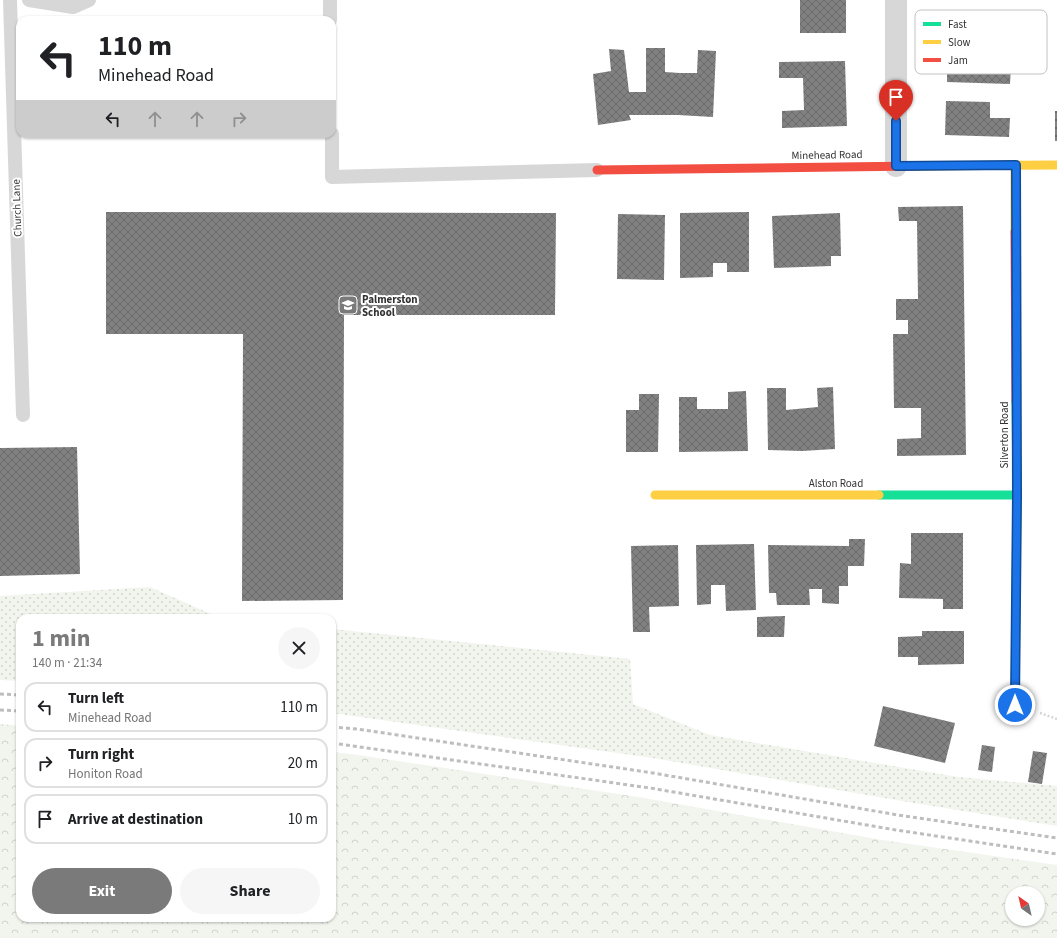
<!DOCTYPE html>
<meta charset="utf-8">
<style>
body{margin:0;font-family:"Source Sans 3",sans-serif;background:#f6f6f6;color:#202124;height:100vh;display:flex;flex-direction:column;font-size:15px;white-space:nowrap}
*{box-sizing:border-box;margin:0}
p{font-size:13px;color:#757577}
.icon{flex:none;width:22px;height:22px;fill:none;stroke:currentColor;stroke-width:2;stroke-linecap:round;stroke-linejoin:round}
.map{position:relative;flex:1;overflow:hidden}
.drawer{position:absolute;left:16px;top:614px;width:320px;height:308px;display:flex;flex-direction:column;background:#fff;border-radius:12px;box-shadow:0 1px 3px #0004}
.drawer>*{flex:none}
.top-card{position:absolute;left:16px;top:16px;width:320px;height:122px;border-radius:12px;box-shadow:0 1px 3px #0004;background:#fff;color:#202124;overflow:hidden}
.needle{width:26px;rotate:326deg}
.tools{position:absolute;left:1005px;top:886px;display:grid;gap:8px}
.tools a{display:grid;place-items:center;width:40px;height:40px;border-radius:50%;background:#fff;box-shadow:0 1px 3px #0004;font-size:20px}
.pin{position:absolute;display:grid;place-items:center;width:34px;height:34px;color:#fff;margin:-41px -17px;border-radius:50% 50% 50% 0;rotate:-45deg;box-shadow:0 0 4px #0007}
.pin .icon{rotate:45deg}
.me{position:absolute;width:44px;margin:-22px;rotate:0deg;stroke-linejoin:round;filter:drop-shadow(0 0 3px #0008)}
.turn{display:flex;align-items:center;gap:14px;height:84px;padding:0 16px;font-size:18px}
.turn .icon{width:52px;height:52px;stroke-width:2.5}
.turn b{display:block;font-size:28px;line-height:34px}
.lanes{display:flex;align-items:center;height:38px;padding:0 16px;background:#0003;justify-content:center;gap:20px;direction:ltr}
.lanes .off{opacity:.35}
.round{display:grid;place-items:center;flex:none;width:42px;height:42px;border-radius:21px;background:#f6f6f6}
.headline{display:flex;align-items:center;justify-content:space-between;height:68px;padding:0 16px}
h1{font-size:24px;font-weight:700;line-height:30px;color:#7a7a7a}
.action{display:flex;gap:8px;margin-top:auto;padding:8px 16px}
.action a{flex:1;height:46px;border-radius:24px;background:#7a7a7a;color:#fff;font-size:16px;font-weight:700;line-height:46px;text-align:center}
.action a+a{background:#f6f6f6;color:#202124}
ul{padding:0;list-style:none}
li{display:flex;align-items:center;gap:12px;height:50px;margin:0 8px 6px;padding:0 8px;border:2px solid #e0e0e0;border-radius:12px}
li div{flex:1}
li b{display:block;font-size:15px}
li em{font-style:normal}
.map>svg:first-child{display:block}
.green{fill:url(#green-dots)}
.forest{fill:url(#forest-crowns);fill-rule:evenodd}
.building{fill:url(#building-cross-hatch)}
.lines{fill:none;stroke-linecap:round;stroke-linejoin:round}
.path{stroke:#d6d6d6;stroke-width:2.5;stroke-dasharray:2 2;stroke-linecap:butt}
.lane{stroke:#d7d7d7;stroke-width:14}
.street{stroke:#d7d7d7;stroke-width:22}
.fast{stroke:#16e098;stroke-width:9}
.slow{stroke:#ffcf43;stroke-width:9}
.jam{stroke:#f24e42;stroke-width:9}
.rail{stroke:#bebebe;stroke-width:3;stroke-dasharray:4 3;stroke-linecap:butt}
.route-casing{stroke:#114b97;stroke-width:10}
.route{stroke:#1a73e8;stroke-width:7}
.labels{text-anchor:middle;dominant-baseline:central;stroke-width:4;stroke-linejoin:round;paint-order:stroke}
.street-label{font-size:11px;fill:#333;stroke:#fff}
.poi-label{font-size:11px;font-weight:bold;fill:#333;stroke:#fff;text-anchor:start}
.key{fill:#fff;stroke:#c2c2c2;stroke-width:1}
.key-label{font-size:11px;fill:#333}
</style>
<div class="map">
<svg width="1057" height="938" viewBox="0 0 1057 938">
<defs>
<pattern id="green-dots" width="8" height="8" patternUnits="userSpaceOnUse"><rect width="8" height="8" fill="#f1f5ed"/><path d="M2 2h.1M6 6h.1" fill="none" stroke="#cfd2cc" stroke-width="1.8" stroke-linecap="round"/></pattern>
<pattern id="forest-crowns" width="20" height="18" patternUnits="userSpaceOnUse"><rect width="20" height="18" fill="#f1f5ed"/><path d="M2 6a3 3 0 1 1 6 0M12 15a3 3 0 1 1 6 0" fill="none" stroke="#cfd2cc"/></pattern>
<pattern id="building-cross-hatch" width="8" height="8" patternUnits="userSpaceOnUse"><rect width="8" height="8" fill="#818181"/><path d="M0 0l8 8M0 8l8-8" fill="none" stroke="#6a6a6a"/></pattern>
</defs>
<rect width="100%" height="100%" fill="#fff"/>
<!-- green -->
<path class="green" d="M150,587L220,618H223H20V681L0,680V596Z
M332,629L630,659L633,704L710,735L958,777L1057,786V826L902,801L653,758L332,713Z"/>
<!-- forest -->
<path class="forest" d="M0,724L20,726V918H332V752L351,754L638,797L882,840L1057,865V938H0ZM1012,893H1038V919H1012Z"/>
<!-- building -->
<path class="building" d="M800,0H846V33H800Z
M948,18L1004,20L1003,51H990V66H1011L1010,84L947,82Z
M646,48H665V72L680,73H697L698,50L716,51L713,117L678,115H629L631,120L598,125L593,74L611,71L609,49L624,50L629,92H646Z
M845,61L847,126L782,128V111L804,110L803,78H779V62Z
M946,101L990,102V118H1010L1009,137L945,135Z
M1055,111H1057V141H1055Z
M963,206L966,455L897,456V439L921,438V408H894L893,334H908V320H896V299H918L917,221H899L898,207Z
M106,212L556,213L555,315H344L343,600L242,601L243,334H106Z
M749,212V272H727V263H713V277L680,278V213Z
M840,213L841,256H831V266L774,268L772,216Z
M618,214L665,215L664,280L617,279Z
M833,387L835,449L802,451L768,450L767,388H786V410L818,407L817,388Z
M746,391L748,451L679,452V397H697V409H728V392Z
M639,394H659L658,452H626V410H639Z
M77,447L80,574L0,576V448Z
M911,533H963V609H943V599L899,598L900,563L911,564Z
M849,539H865L864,566H848V586H839V604L822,603V589H809L810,605H777L776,593H769L768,545L849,546Z
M754,544L756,610L726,611L725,585H711V604L697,605L696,545Z
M678,545L679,606L649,607L650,632H633L631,546Z
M785,616L784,637H757V617Z
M922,631H964V664L918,665V657H898V637L922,636Z
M883,706L955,723L945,763L874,746Z
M982,745L995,747L992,772L978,770Z
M1033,751L1047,753L1042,784L1028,782Z"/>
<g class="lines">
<!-- path -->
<path class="path" d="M1040,713L1057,719"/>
<!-- lane -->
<path class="lane" d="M10,0L23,415
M29,0L73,7L89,0
M330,0V20
M332,134V177L597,170"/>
<!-- street -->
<path class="street" d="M896,166V0"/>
<!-- fast -->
<path class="fast" d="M879,495H1017
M1015,705L1017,495L1016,401"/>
<!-- slow -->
<path class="slow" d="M1015,165V232
M918,166L1057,165
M655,495H879"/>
<!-- jam -->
<path class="jam" d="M597,170L918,166
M1015,232L1016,401"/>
<!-- rail -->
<path class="rail" d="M0,694L20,695
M0,710L20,711
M332,727L357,729L653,773L898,815L1057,838
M332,743L650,788L896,830L1057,854"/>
</g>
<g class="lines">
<!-- route casing -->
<g class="route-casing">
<path id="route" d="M896,121V166L1016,165L1017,495L1015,705"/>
</g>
<!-- route -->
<use href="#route" class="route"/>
</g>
<!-- icons -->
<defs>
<g id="school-square" transform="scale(1)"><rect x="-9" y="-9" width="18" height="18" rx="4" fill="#7a7a7a" stroke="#fff"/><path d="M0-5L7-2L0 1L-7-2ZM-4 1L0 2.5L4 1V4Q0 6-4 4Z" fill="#fff"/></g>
</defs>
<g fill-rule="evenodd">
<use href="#school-square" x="348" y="305"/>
</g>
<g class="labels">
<!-- street labels -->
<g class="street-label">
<text transform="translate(827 155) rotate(-1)">Minehead Road</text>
<text transform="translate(17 208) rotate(-92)">Church Lane</text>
<text transform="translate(1004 435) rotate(-90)">Silverton Road</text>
<text x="836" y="483">Alston Road</text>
</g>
<!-- poi labels -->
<g class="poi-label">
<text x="362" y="299">Palmerston<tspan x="362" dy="13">School</tspan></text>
</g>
</g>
<!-- legend -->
<rect x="915" y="10" width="132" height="64" rx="6" class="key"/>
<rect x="923" y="22" width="18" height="4" fill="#16e098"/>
<rect x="923" y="40" width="18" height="4" fill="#ffcf43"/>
<rect x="923" y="58" width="18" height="4" fill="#f24e42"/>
<g class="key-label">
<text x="948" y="28">Fast</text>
<text x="948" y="46">Slow</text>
<text x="948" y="64">Jam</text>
</g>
</svg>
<div class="tools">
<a><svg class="needle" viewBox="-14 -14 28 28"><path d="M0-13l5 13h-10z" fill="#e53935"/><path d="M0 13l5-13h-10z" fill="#757577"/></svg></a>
</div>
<div class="pin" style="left:896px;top:121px;background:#d93025"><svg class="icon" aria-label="arrive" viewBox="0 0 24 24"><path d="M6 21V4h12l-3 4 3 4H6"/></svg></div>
<svg class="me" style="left:1015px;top:705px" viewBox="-20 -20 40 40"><circle r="17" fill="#1a73e8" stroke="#fff" stroke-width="3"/><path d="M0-11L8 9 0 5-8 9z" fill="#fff"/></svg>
<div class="top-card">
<div class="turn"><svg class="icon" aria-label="left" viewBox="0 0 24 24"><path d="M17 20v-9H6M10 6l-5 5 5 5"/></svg><div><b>110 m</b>Minehead Road</div></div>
<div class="lanes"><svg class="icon" aria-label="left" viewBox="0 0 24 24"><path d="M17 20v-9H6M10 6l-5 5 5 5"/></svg><svg class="icon off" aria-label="ahead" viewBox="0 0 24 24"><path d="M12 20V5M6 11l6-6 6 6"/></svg><svg class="icon off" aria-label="ahead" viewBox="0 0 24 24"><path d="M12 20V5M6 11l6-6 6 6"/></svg><svg class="icon off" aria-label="right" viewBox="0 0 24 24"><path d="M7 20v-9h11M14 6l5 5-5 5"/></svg></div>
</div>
<section class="drawer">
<div class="headline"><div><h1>1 min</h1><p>140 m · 21:34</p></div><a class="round"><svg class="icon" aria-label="close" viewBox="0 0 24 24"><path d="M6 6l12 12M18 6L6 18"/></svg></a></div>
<ul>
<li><svg class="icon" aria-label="left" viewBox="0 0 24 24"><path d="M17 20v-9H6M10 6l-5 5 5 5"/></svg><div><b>Turn left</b><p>Minehead Road</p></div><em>110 m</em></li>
<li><svg class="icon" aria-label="right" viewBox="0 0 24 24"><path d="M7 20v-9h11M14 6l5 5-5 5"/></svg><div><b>Turn right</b><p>Honiton Road</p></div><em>20 m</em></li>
<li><svg class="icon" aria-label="arrive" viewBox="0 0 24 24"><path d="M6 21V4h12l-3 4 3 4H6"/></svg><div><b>Arrive at destination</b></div><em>10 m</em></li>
</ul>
<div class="action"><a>Exit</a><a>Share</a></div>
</section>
</div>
